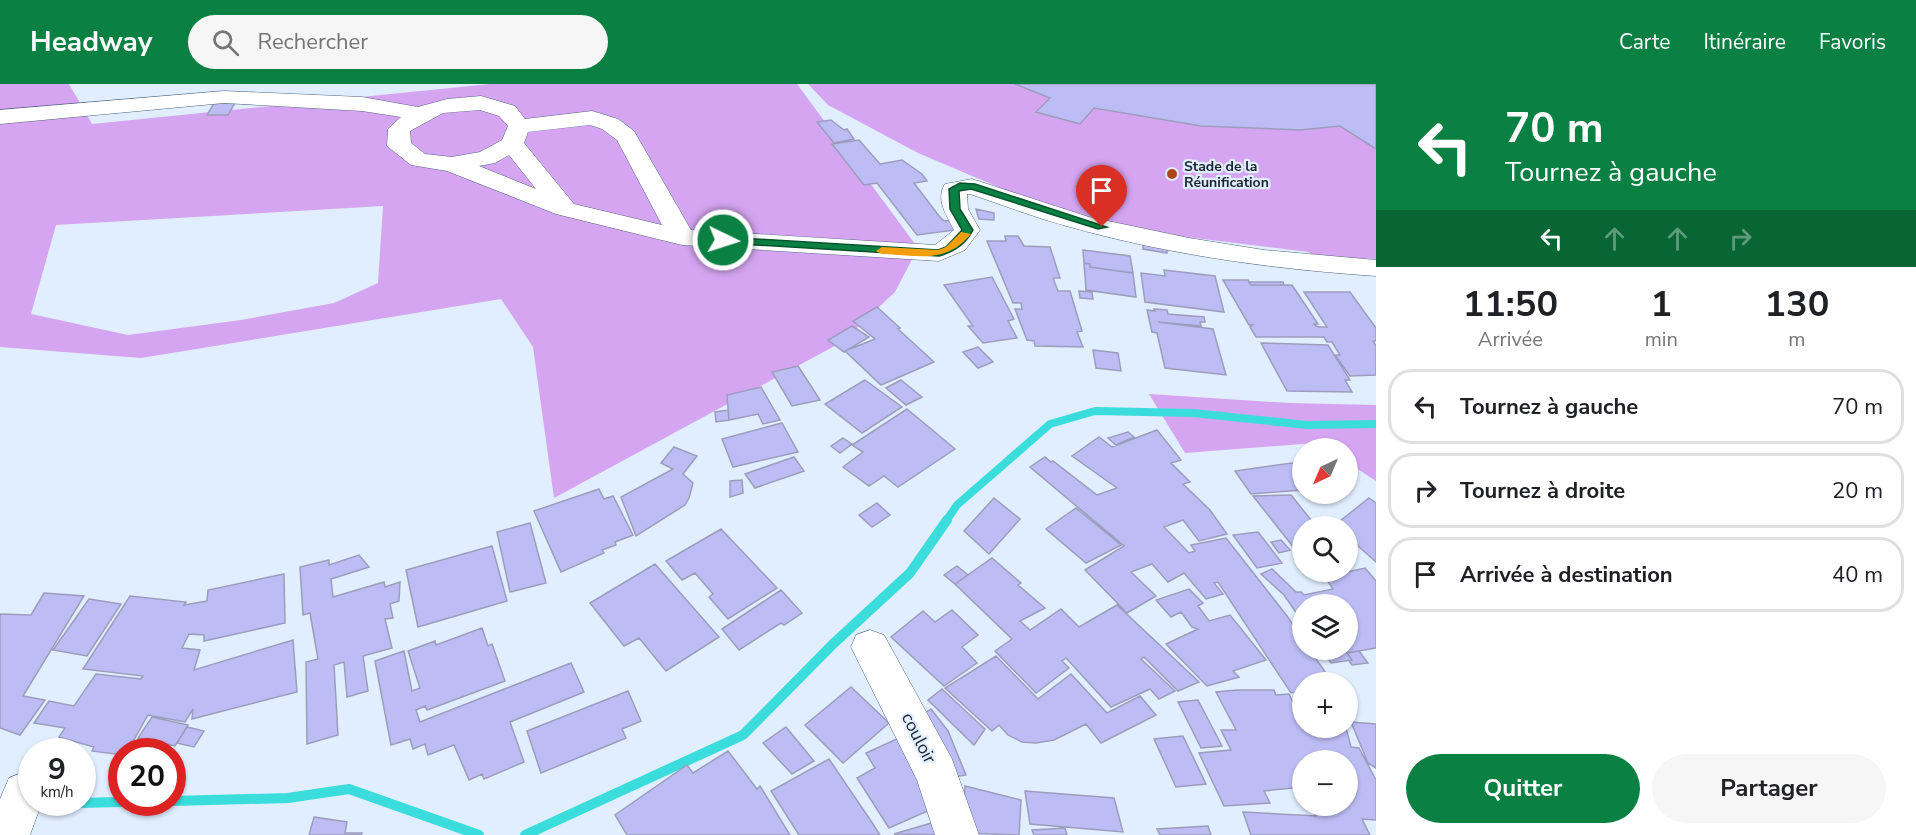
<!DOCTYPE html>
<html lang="fr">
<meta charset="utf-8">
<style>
body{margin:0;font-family:"Nunito Sans",sans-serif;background:#f6f6f6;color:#202124;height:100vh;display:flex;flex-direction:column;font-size:22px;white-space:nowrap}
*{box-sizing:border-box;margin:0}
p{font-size:20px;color:#757577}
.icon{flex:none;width:33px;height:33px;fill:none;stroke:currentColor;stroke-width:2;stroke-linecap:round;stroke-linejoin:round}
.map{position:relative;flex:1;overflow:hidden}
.panel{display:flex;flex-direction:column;background:#fff;width:540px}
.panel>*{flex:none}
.hud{background:#0b8043;color:#fff;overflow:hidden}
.needle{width:39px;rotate:224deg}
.fabs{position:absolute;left:1292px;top:354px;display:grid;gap:12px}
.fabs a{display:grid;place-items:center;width:66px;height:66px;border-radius:50%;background:#fff;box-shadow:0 2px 4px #0004;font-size:30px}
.speed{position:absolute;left:18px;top:654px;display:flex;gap:12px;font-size:30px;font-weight:700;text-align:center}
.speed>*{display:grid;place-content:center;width:78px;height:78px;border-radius:50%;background:#fff;box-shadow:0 2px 4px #0004;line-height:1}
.speed small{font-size:15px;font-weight:400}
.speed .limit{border:9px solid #d22;background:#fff;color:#111}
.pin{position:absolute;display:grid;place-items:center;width:51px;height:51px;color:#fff;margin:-62px -26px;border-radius:50% 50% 50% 0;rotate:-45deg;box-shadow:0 0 6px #0007}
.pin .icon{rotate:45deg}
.me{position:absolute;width:66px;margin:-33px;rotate:94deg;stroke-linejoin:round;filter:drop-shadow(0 0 4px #0008)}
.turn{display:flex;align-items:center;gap:21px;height:126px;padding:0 30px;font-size:27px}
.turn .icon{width:78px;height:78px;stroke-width:2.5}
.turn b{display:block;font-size:42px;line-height:51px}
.lanes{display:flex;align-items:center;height:57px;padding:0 30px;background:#0003;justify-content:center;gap:30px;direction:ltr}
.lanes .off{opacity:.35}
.eta{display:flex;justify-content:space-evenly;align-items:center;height:102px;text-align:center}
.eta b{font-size:36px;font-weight:700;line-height:42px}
.cta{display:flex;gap:12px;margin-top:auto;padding:12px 30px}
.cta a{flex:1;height:69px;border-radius:36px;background:#0b8043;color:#fff;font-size:24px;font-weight:700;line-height:69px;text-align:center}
.cta a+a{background:#f6f6f6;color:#202124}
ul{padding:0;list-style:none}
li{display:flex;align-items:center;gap:18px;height:75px;margin:0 12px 9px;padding:0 18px;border:3px solid #e0e0e0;border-radius:24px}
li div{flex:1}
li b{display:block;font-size:22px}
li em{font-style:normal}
header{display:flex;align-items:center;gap:36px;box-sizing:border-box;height:84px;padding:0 30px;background:#0b8043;color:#fff}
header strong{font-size:28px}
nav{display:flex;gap:33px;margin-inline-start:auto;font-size:21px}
.search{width:420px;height:54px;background:#f6f6f6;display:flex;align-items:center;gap:15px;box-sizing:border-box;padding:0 21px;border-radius:33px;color:#757577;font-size:22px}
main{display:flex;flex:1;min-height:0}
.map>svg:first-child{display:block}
.green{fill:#d6a5f2;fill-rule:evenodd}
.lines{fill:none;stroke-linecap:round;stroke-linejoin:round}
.stream-far1{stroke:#3bdcdc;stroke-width:8}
.stream{stroke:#3bdcdc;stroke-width:10}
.building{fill:#bcbdf4;stroke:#9c9dbc;stroke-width:1.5}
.minor-casing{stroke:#51647c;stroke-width:1}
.minor{fill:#fff;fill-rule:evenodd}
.route{fill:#0b8043;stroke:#07532c;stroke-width:1.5}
.slow{fill:#f59e0b}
.poi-dot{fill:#ab4619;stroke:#e0eeff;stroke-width:2}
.labels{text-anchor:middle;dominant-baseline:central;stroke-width:4.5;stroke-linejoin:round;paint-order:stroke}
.far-poi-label{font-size:14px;font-weight:bold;fill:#1c242e;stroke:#e0eeff;text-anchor:start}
.near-street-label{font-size:18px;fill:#1c242e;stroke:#e0eeff}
</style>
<header>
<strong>Headway</strong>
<div class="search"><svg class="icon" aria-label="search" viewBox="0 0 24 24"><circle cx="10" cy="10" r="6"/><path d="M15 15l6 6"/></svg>Rechercher</div>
<nav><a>Carte</a><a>Itinéraire</a><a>Favoris</a></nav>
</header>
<main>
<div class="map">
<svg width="1376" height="751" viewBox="0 0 1376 751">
<rect width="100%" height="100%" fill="#e0eeff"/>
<!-- green -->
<path class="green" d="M0,0H69L92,40L490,0H797L918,164L895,208L842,258L554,414L533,263L501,215L141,274L0,263ZM383,122L378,199L334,219L241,236L128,251L31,230L56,141Z
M808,0H1376V175L1313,173L1309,168L1170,151L1101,136L1017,111L918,69L828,21Z
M1149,310L1289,319L1376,321V397L1347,378V364H1325L1316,359L1185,369Z"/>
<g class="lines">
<!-- stream-far1 -->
<path class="stream-far1" d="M946,437L957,421L1050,340L1095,327L1193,329L1307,341L1376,340"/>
<!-- stream -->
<path class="stream" d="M172,717L288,714L349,705L479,751
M31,720L122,718
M525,751L743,651L833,560L910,489L947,436"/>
</g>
<!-- building -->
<path class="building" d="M1015,0H1376V65L1340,42L1300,46L1201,42L1094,24L1080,40L1036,28L1050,14Z
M214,19H235L228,31H207Z
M831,36L844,46L847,45L854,55L834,59L817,38Z
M859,56L880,80L902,76L922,90L927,97L914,99L939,132L944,137L955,136L962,145L917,151L877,99L864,101L832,60Z
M976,125L994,129V136L979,135Z
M1005,152H1018L1024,162L1050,163L1060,194H1053L1058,207H1070L1082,247L1077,248L1083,263L1035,262L1034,257L1027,256L1015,225H1022L1021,219H1013L987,157H1006Z
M1143,159L1167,163V169L1143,165Z
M1083,166L1130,172L1133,189L1090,183V180L1084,179Z
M1084,179L1090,180V183L1133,189L1136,213L1086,206Z
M1164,186L1215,192L1224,228L1145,218L1141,189L1165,192Z
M992,193L1014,235L1008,237L1017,254L983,259L968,242H973L944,201Z
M1223,196H1248L1251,201H1292L1318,240H1314L1316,242L1319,243H1327L1304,208H1350L1376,244V257H1373L1376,262V291L1350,292L1335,271H1340L1332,258H1327L1324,253H1256L1250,243L1253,241H1249Z
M1249,198H1283L1284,201H1251Z
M1079,207L1092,208L1093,215L1080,214Z
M877,223L900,244L898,245L934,278L881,301L845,267L875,255L853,237Z
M1154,225L1167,226L1168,230L1204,233L1205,238H1200L1201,242L1158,238L1213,245L1226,291L1165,284L1157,249L1152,248L1147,226L1155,227Z
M852,242L869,253L844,268L828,256Z
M1261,259L1328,261L1350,296H1345L1352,308L1287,307Z
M978,263L993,278L978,284L963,268Z
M1093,266L1118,269L1121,287L1096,284Z
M798,282L820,316L792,322L772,288Z
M865,296L902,323L862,349L825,320Z
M901,296L922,313L906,321L886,304Z
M761,303L780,336L763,340L758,330L729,336L727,311Z
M907,325L955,365L898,403L884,392L869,402L843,383L863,368L852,361Z
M728,326L729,336L716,338L715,328Z
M782,339L798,368L733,383L722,355Z
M1157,346L1181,376L1171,379L1190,398L1183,400L1210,426L1227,450L1199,457L1183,436L1164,443L1189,469L1195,467L1191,461L1226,454L1287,532L1302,554V566H1310L1332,598H1302V606L1291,609L1218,498L1214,499L1223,510L1206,515L1184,489L1168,498L1152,480L1131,488L1156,512L1127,529L1085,486L1124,462L1030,383L1045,373L1051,378L1053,377L1097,411L1117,404L1072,372L1099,353L1112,363Z
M1128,348L1134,353L1116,361L1108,354Z
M843,354L852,360L840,369L831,362Z
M674,363L697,372L683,390L693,399L689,414L685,421L636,452L621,413L673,385L661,379Z
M794,373L804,387L755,404L745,390Z
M1292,379L1302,386V406L1251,410L1235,387Z
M742,396L743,409L730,413V397Z
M599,405L604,415L613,412L633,451L615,458L616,461L602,466L604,469L561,488L534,427Z
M1291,411L1311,436L1315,435L1322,442H1302V474L1253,412Z
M994,414L1020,435L989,470L964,447Z
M1369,414L1376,419V478L1347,452V442L1335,441Z
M877,419L890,431L872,443L859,431Z
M1076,424L1121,461L1086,479L1046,445Z
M530,439L546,499L510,508L497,448Z
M721,445L777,504L728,535L709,513L713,510L695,489L682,496L666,477Z
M1258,448L1282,479L1257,484L1233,451Z
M1281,456L1290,466L1279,469L1271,458Z
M492,462L507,517L418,543L406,486Z
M359,471L369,483L331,495L333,513L384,498L385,503L400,498L399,517L390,520L393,534L385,535L392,564L363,572L368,607L347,613L344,578L334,581L338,651L307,660L306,578L318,575L310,529L303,531L300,483L329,476V481Z
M992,474L1021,499L1018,501L1045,524L1020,537L1030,546L1061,525L1079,543L1117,521L1199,598L1178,607L1144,573L1141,575L1175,607L1159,615L1150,605L1111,623L1066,574L1062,577L1069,584L1036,609L995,567L1012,555L955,500Z
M655,480L719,553L666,587L639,554L624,562L590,519Z
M957,482L968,491L955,500L944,491Z
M1365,484L1376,497V564L1347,569L1352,576L1331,579L1322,566H1347V520H1302V537L1284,511L1261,490L1272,485L1296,508H1301L1304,511L1333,505L1325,493Z
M284,490L285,539L204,557V551L189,550L182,564L200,566L194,586L293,556L297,608L192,635L193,625L185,638L148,631L127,668H122V671L92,667L94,663L59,653L65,644L34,639L49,617L74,622L96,590L141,595L143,592L83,585L130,512L186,518L184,521L207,517L208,506Z
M1189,505L1203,519L1198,522L1209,537L1230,531L1266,576L1233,587L1239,593L1207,602L1166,560L1198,545L1192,543L1181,528L1171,533L1156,516Z
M781,506L802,529L784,541L781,539L739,566L722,545Z
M44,509L84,512L23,612L45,616L20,651L0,644V530L31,531Z
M89,515L121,520L87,572L53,566Z
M952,526L978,551L962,563L977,579L944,602L891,553L923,527L935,538Z
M482,544L488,562L492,560L505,597L427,626L425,622L416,626L420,638L571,579L584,608L510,638L524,678L484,695L482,690L469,696L454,661L428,671L425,660L413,665L410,655L391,661L375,577L404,567L412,607L420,604L408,567L435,557L436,561Z
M1359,567L1368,579L1352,581L1349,577L1352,576L1347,569Z
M996,572L1038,615L1071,590L1107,629L1140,612L1156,631L1101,659L1086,640L1054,656L1036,659L1022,658L1008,651L999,641L992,647L945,604Z
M851,603L889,639L843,679L805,641Z
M942,605L985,645L974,661L928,616Z
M1237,606H1274L1276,611L1289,610L1302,637V644L1306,645L1346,644L1351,663L1359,664L1376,696V736L1362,735L1370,751H1251L1243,728L1316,732L1312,722H1347V676H1302V703L1264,707L1270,719L1224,722L1199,669L1231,666L1221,646H1236L1216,608Z
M628,607L641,637L622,645L626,654L541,689L527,647Z
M1198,616L1222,662L1201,664L1178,618Z
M931,625L948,647L966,691L943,695L916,635Z
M152,633L188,641L175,662L138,654Z
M1351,638L1376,640V684L1368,679Z
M187,643L204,647L194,663L177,659Z
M786,643L814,677L792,690L763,659Z
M1183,652L1206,700L1176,703L1154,655Z
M901,653L939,722L889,744L857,694L875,684L866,669Z
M728,667L757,705L760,702L790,751H627L615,731L687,681L693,689Z
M829,675L873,740L880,751H799L771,707Z
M965,702L1021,716L1019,751L962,749Z
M1025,707L1114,714L1123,748L1030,740Z
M314,733L347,738L345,749H362L361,751H309Z
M945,735L953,751L894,750Z
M1208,742L1211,751H1160L1157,745Z
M1065,744L1067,751H1034L1032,746Z"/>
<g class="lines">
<!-- minor casing -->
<g class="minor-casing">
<path id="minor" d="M224,7L362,13L418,23L447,15L481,12L515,22L525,35L592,27L618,35L634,47L691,146L935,161L954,146C947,132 935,115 945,100L972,95L1089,133L1189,154L1264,166L1376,176V192C1273,185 1170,171 1070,143C1036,134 1003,121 970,110H967L968,125L980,146L965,166L939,177L682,161L556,130L447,87L411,81L387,62L388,45L401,33L362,27L224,19L0,40V26ZM480,26L499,32L508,42L502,56L480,68L452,73L425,70L411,59L410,47L443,29ZM590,41L602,45L617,56L662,141L574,120L524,59L528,48ZM509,71L536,105L479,82L495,79Z
M870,546L884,551L952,675L979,751H935L917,696L851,563L856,551Z
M24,688L32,691V718H42L30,751H0V715L9,694Z"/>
</g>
<!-- minor -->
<use href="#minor" class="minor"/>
</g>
<!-- route -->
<path class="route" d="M960,99L975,100L1107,143L1098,145L971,105L959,107L960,125L973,146C966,160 954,168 939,172L723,159L717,156L723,153L938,166L946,163L962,146L950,125L949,105Z"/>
<!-- slow -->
<path class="slow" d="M961,148L971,150C945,181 917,171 882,170L876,167L882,163L938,166L946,163Z"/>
<!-- markers -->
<circle class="poi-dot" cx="1172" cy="90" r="6"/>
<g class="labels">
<!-- far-poi labels -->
<g class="far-poi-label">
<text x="1184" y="82">Stade de la<tspan x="1184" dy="16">Réunification</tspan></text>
</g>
<!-- near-street labels -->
<g class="near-street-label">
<text transform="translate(919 654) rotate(63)">couloir</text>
</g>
</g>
</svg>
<div class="fabs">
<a><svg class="needle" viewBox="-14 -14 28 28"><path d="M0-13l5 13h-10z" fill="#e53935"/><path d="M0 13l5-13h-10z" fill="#757577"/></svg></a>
<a><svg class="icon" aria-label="search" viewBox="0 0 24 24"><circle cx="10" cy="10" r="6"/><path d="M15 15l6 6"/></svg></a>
<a><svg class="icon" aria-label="layers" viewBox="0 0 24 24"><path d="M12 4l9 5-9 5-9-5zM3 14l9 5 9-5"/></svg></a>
<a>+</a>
<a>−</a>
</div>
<div class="speed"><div>9<small>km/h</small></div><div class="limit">20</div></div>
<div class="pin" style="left:1102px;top:143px;background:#d93025"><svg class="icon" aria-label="arrive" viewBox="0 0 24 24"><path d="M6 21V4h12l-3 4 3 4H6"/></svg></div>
<svg class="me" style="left:723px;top:156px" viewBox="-20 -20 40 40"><circle r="17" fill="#0b8043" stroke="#fff" stroke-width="3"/><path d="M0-11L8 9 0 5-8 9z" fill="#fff"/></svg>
</div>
<section class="panel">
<div class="hud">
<div class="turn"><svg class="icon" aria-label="left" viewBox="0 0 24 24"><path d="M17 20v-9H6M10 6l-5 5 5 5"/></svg><div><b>70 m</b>Tournez à gauche</div></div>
<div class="lanes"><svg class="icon" aria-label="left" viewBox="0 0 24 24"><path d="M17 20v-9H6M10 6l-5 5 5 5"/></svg><svg class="icon off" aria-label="ahead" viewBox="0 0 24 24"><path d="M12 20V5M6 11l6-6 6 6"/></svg><svg class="icon off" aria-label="ahead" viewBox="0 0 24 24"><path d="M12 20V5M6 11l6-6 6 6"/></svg><svg class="icon off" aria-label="right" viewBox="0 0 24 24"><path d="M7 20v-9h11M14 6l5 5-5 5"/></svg></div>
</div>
<div class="eta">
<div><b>11:50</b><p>Arrivée</p></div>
<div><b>1</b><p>min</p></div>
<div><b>130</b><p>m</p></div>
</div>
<ul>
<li><svg class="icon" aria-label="left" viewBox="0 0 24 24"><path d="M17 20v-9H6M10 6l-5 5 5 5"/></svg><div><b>Tournez à gauche</b></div><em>70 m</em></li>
<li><svg class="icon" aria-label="right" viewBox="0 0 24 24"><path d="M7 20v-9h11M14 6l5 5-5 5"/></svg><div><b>Tournez à droite</b></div><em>20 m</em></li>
<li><svg class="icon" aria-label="arrive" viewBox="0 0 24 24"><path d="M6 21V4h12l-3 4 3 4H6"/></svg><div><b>Arrivée à destination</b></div><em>40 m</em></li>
</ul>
<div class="cta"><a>Quitter</a><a>Partager</a></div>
</section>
</main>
